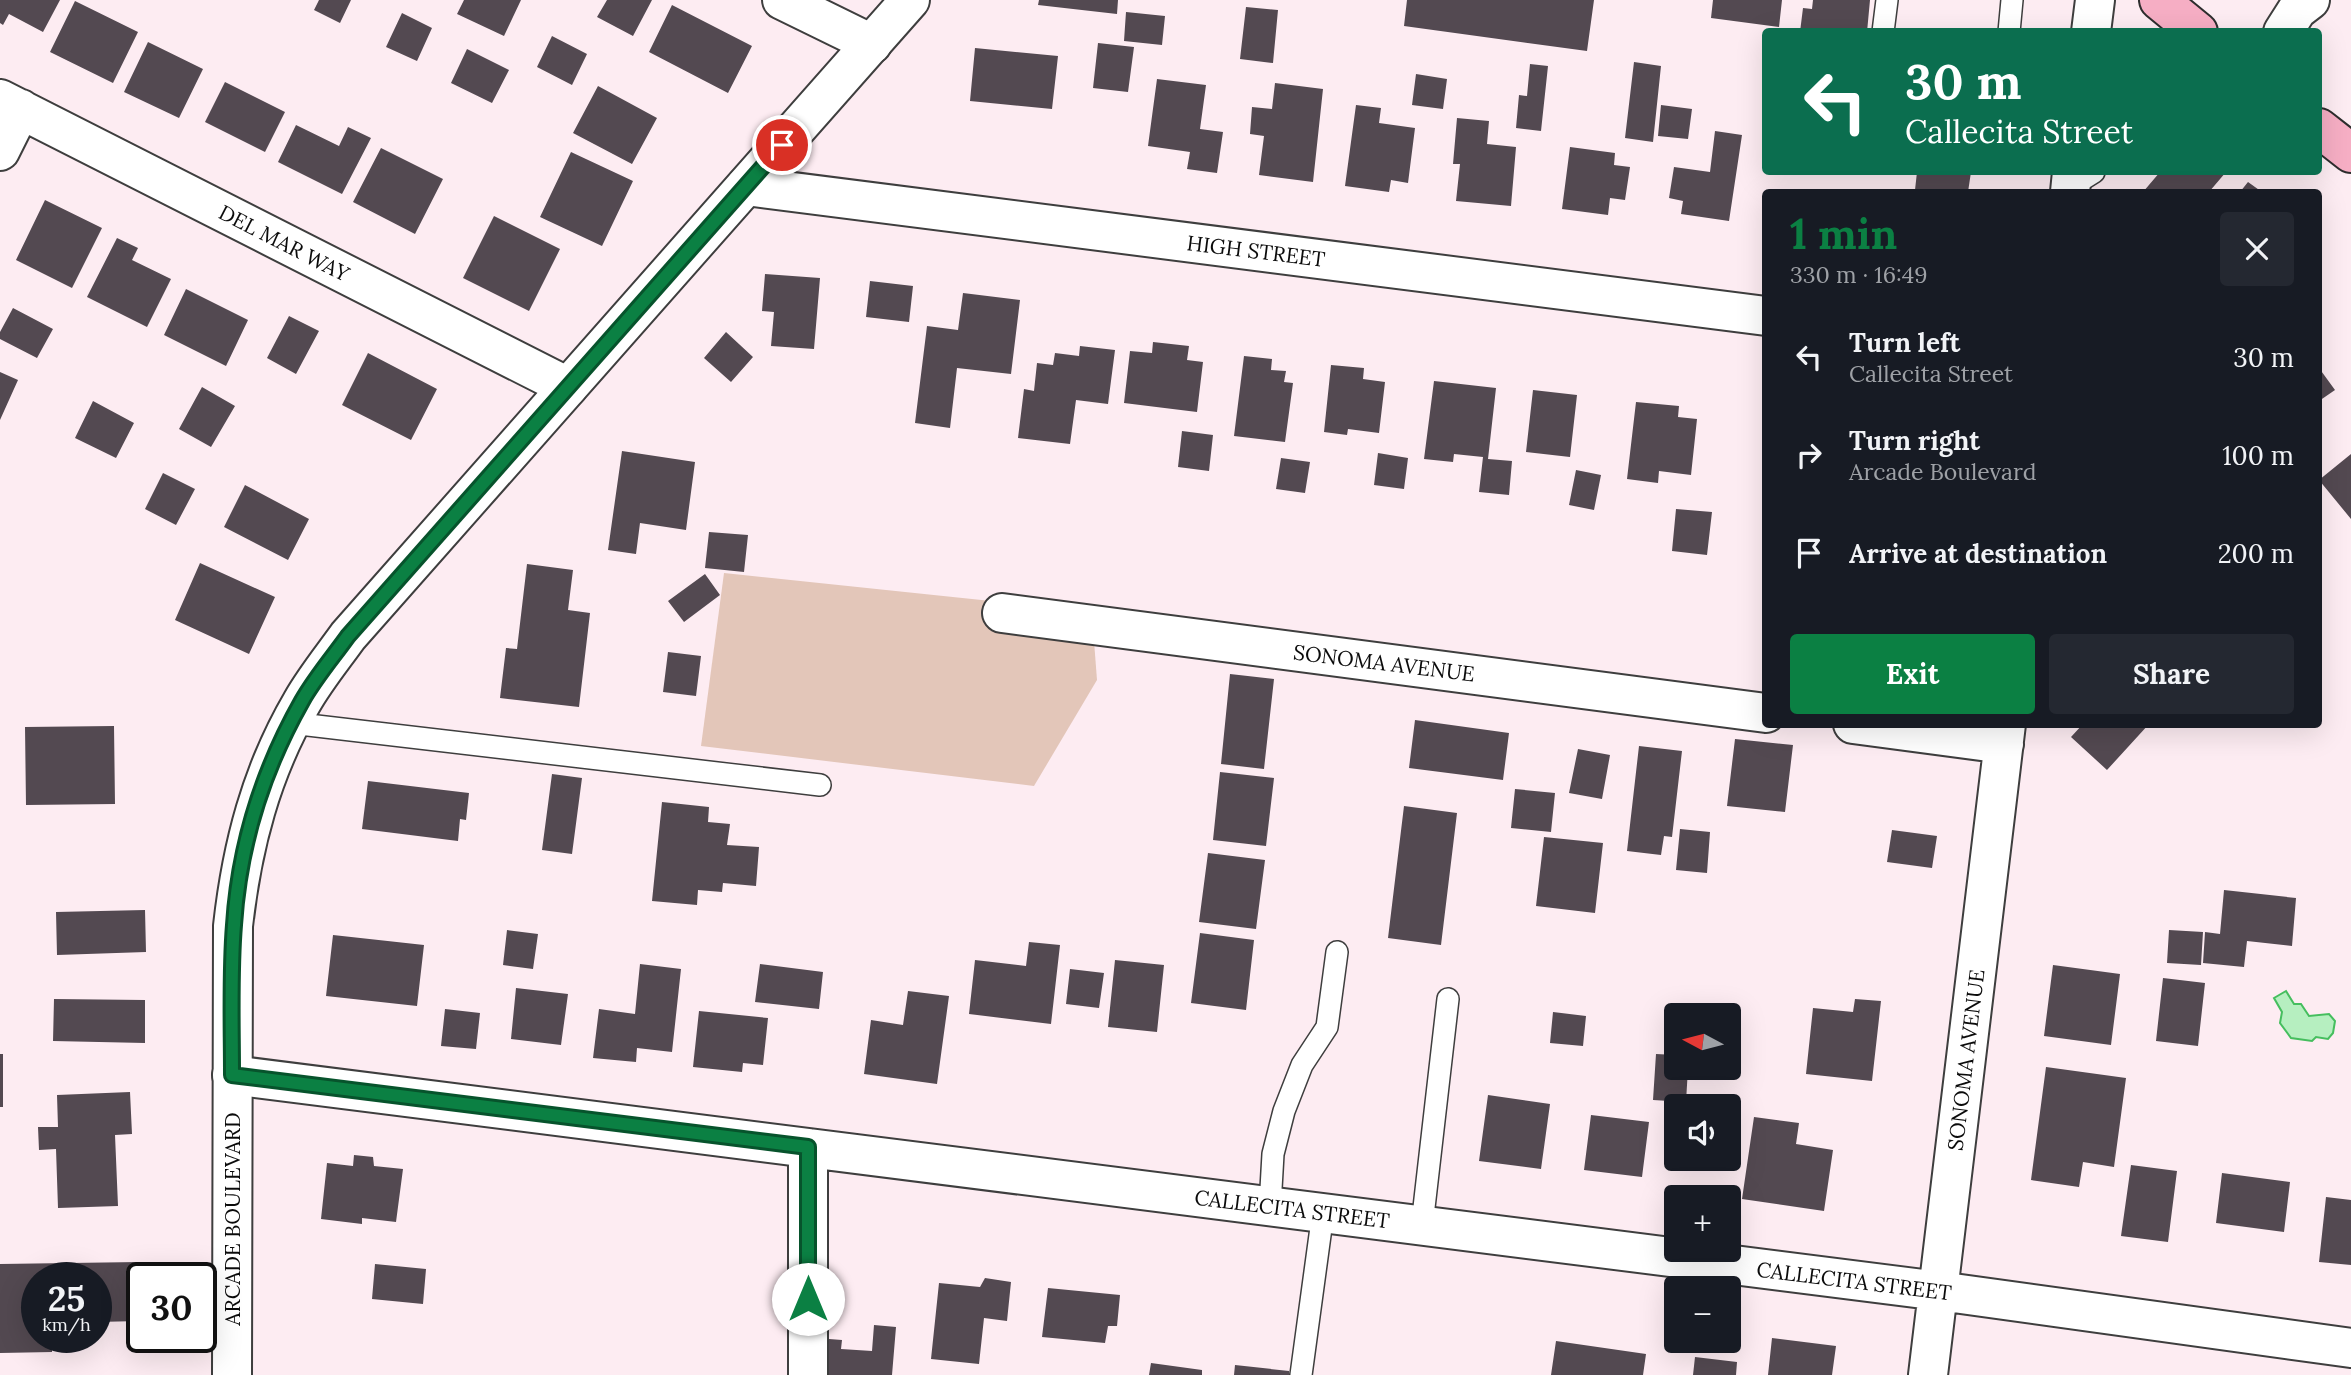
<!DOCTYPE html>
<meta charset="utf-8">
<style>
body{margin:0;font-family:Lora,serif;background:#242831;color:#f1f3f6;height:100vh;display:flex;flex-direction:column;font-size:26px;white-space:nowrap}
*{box-sizing:border-box;margin:0}
p{font-size:23px;color:#9ea1a6}
.icon{flex:none;width:38px;height:38px;fill:none;stroke:currentColor;stroke-width:2;stroke-linecap:round;stroke-linejoin:round}
.map{position:relative;flex:1;overflow:hidden}
.sheet{position:absolute;left:1762px;top:189px;width:560px;height:539px;display:flex;flex-direction:column;background:#171b24;border-radius:7px;box-shadow:0 7px 28px #0002}
.sheet>*{flex:none}
.top-card{position:absolute;left:1762px;top:28px;width:560px;height:147px;border-radius:7px;box-shadow:0 7px 28px #0002;background:#0b6e4f;color:#fff;overflow:hidden}
.needle{width:46px;rotate:277deg}
.fabs{position:absolute;left:1664px;top:1003px;display:grid;gap:14px}
.fabs a{display:grid;place-items:center;width:77px;height:77px;border-radius:7px;background:#171b24;box-shadow:0 7px 28px #0002;font-size:35px}
.speed{position:absolute;left:21px;top:1262px;display:flex;gap:14px;font-size:35px;font-weight:700;text-align:center}
.speed>*{display:grid;place-content:center;width:91px;height:91px;border-radius:50%;background:#171b24;box-shadow:0 7px 28px #0002;line-height:1}
.speed small{font-size:18px;font-weight:400}
.speed .limit{border:4px solid #111;border-radius:10px;background:#fff;color:#111}
.pin{position:absolute;display:grid;place-items:center;width:60px;height:60px;color:#fff;margin:-30px;border:4px solid #fff;border-radius:50%;box-shadow:0 2px 7px #0007}
.me{position:absolute;width:77px;margin:-38px;rotate:0deg;stroke-linejoin:round;filter:drop-shadow(0 0 5px #0008)}
.turn{display:flex;align-items:center;gap:24px;height:147px;padding:0 28px;font-size:32px}
.turn .icon{width:91px;height:91px;stroke-width:2.5}
.turn b{display:block;font-size:49px;line-height:60px}
.round{display:grid;place-items:center;flex:none;width:74px;height:74px;border-radius:7px;background:#242831}
.headline{display:flex;align-items:center;justify-content:space-between;height:119px;padding:0 28px}
h1{font-size:42px;font-weight:700;line-height:52px;color:#0b8043}
.primary-button{display:flex;gap:14px;margin-top:auto;padding:14px 28px}
.primary-button a{flex:1;height:80px;border-radius:7px;background:#0b8043;color:#fff;font-size:28px;font-weight:700;line-height:80px;text-align:center}
.primary-button a+a{background:#242831;color:#f1f3f6}
ul{padding:0;list-style:none}
li{display:flex;align-items:center;gap:21px;height:98px;padding:0 28px}
li div{flex:1}
li b{display:block;font-size:26px}
li em{font-style:normal}
.map>svg:first-child{display:block}
.green{fill:#e3c6b9}
.water{fill:#b6efc0;stroke:#45be5e;stroke-width:2}
.building{fill:#534951}
.lines{fill:none;stroke-linecap:round;stroke-linejoin:round}
.service-casing{stroke:#3e3e3e;stroke-width:24}
.minor-casing{stroke:#3e3e3e;stroke-width:42}
.tertiary-casing{stroke:#3e3e3e;stroke-width:42}
.secondary-casing{stroke:#2d2d2d;stroke-width:42}
.service{stroke:#fff;stroke-width:21}
.minor{stroke:#fff;stroke-width:38}
.tertiary{stroke:#fff;stroke-width:38}
.secondary{stroke:#f6aec4;stroke-width:38}
.route-casing{stroke:#07532c;stroke-width:18}
.route{stroke:#0b8043;stroke-width:12}
.labels{text-anchor:middle;dominant-baseline:central;stroke-width:7;stroke-linejoin:round;paint-order:stroke}
.street-label{font-size:21px;fill:#0b0b0b;stroke:#fff}
</style>
<div class="map">
<svg width="2351" height="1375" viewBox="0 0 2351 1375">
<rect width="100%" height="100%" fill="#fdecf2"/>
<!-- green -->
<path class="green" d="M724,573L991,601L1092,615L1097,680L1034,786L701,746Z"/>
<!-- water -->
<path class="water" d="M2286,991L2294,1004H2301L2309,1016L2329,1014L2335,1021L2333,1033L2328,1039L2316,1037L2312,1041L2291,1038L2280,1023L2282,1012L2274,998Z"/>
<!-- building -->
<path class="building" d="M0,0H60L43,32L9,14L3,25L0,23Z
M319,0H351L340,23L314,10Z
M464,0H521L504,36L457,14Z
M607,0H652L633,36L597,17Z
M1039,0H1118L1117,14L1038,5Z
M1407,0H1594L1587,51L1404,26Z
M1713,0H1782L1779,27L1711,18Z
M1813,0H1870L1867,32H1800L1803,8L1812,9Z
M75,1L138,32L113,83L50,52Z
M672,5L752,46L728,93L649,52Z
M1246,7L1278,10L1273,63L1240,59Z
M1126,12L1165,16L1162,45L1124,41Z
M402,13L432,28L417,61L386,47Z
M552,36L587,54L572,85L537,67Z
M148,42L203,69L179,118L124,92Z
M1098,43L1134,47L1128,92L1093,88Z
M975,48L1058,56L1052,109L970,101Z
M467,49L509,70L492,103L451,83Z
M1634,62L1661,66L1653,142L1625,138Z
M1530,64L1548,66L1541,131L1516,128L1519,95L1527,96Z
M1416,74L1447,79L1443,109L1412,105Z
M1157,79L1206,85L1200,129L1223,132L1217,173L1187,169L1190,152L1148,146Z
M225,82L285,112L265,152L205,122Z
M1275,83L1323,89L1313,182L1259,175L1264,136L1250,134L1252,107L1272,109Z
M598,86L657,118L632,164L573,133Z
M1356,105L1381,108L1379,123L1415,128L1408,183L1391,180L1389,192L1345,186Z
M1661,105L1692,109L1688,139L1658,136Z
M1457,118L1489,121L1487,144L1516,147L1511,206L1456,201L1460,164H1453Z
M296,125L339,146L348,127L371,138L342,194L278,162Z
M1715,131L1742,135L1729,221L1681,214L1683,201L1669,198L1674,167L1710,172Z
M1570,147L1615,153L1614,165L1630,167L1625,200L1610,198L1608,215L1562,209Z
M381,148L443,179L415,234L353,202Z
M571,152L633,181L602,246L540,217Z
M1917,172H1971L1968,192L1915,190Z
M2160,172H2226L2209,192H2143Z
M2248,182L2262,192H2240Z
M45,200L102,228L72,288L16,260Z
M494,216L560,249L529,311L463,278Z
M117,238L138,248L132,260L171,279L147,327L87,297Z
M765,274L820,278L814,349L771,346L774,312L762,311Z
M870,281L913,286L909,322L866,317Z
M186,289L248,320L226,366L164,335Z
M963,293L1020,300L1011,374L957,368L950,428L915,423L927,326L958,330Z
M13,308L53,329L37,358L0,339V332Z
M289,316L319,331L296,374L267,358Z
M726,332L753,357L731,382L704,358Z
M1153,342L1189,346L1187,360L1203,362L1197,412L1124,403L1130,351L1152,353Z
M1080,346L1115,350L1108,404L1076,400L1070,444L1018,438L1024,389L1034,391L1037,363L1053,365L1055,353L1079,356Z
M368,353L437,389L411,440L342,405Z
M1244,356L1272,359L1271,370L1286,371L1284,382L1293,383L1285,442L1234,436Z
M1331,365L1364,368L1363,379L1385,382L1379,433L1348,429L1347,435L1324,432Z
M2319,368L2335,390L2319,401Z
M0,372L18,380L0,420Z
M1434,381L1496,388L1488,459L1512,461L1509,495L1479,492L1483,457L1454,454L1453,462L1424,459Z
M202,387L235,406L211,447L179,429Z
M1533,390L1577,395L1570,457L1526,452Z
M93,401L134,423L116,458L75,438Z
M1636,402L1679,406L1678,417L1697,419L1691,475L1659,471L1658,483L1627,479Z
M1182,431L1213,435L1209,471L1178,467Z
M622,451L695,462L686,530L640,523L636,554L608,550Z
M1378,453L1408,458L1404,489L1374,485Z
M2351,454V519L2319,480Z
M1281,458L1310,462L1305,493L1276,489Z
M1576,470L1601,475L1594,510L1569,505Z
M163,473L195,489L176,525L145,509Z
M245,485L309,519L288,560L224,527Z
M1676,509L1712,512L1707,555L1672,551Z
M709,532L748,535L744,572L705,568Z
M200,563L275,597L249,654L175,620Z
M527,564L573,570L568,610L590,613L579,707L500,698L506,648L517,649Z
M705,574L720,595L684,622L668,601Z
M668,652L701,656L696,696L663,692Z
M1230,674L1274,679L1264,769L1221,764Z
M1415,720L1509,733L1503,780L1409,768Z
M2083,724H2149L2107,770L2071,737Z
M114,726L115,804L26,805L25,727Z
M1735,739L1793,745L1785,812L1727,806Z
M1639,746L1682,751L1672,837L1664,836L1661,855L1627,851Z
M1578,749L1610,755L1602,799L1569,793Z
M1220,772L1274,778L1266,846L1213,840Z
M552,774L582,778L572,854L542,850Z
M368,781L469,793L466,820L460,819L458,841L362,829Z
M1515,789L1555,793L1551,832L1511,828Z
M662,802L709,807L708,822L730,824L727,845L759,847L756,886L723,883L722,892L698,890L697,905L652,901Z
M1404,806L1457,813L1441,945L1388,938Z
M1680,829L1710,832L1707,873L1676,870Z
M1892,830L1937,836L1932,868L1887,862Z
M1544,837L1603,843L1595,913L1536,906Z
M1208,853L1265,860L1256,929L1199,922Z
M2224,890L2296,898L2292,946L2247,941L2244,967L2203,963L2205,932L2220,934Z
M145,910L146,952L57,955L56,912Z
M507,930L538,934L533,969L503,965Z
M2169,930L2203,932L2201,965L2167,963Z
M1200,933L1254,940L1246,1010L1191,1003Z
M333,935L424,945L417,1006L326,996Z
M1029,942L1060,945L1051,1024L969,1014L975,960L1026,966Z
M1115,960L1164,965L1157,1032L1108,1027Z
M640,964L681,969L672,1052L637,1048L636,1062L593,1058L599,1009L635,1014Z
M760,964L823,972L819,1009L755,1002Z
M2053,965L2120,974L2111,1045L2044,1036Z
M1070,969L1104,973L1099,1008L1066,1004Z
M2163,978L2205,983L2198,1046L2156,1041Z
M516,988L568,994L561,1045L511,1039Z
M908,991L949,996L937,1084L864,1074L871,1020L903,1025Z
M54,999L145,1000V1043L53,1041Z
M1855,999L1881,1001L1872,1081L1806,1074L1813,1008L1853,1012Z
M445,1009L480,1013L476,1049L441,1046Z
M699,1011L768,1018L763,1065L743,1063L742,1072L693,1067Z
M1553,1012L1586,1016L1583,1046L1550,1043Z
M0,1054H3V1107H0Z
M1656,1054L1676,1055V1068H1688L1686,1102L1653,1100Z
M2046,1067L2126,1078L2114,1167L2083,1162L2079,1187L2031,1180Z
M130,1092L132,1134L115,1135L118,1206L58,1208L56,1149L39,1150L38,1127H58L57,1095Z
M1488,1095L1550,1104L1541,1169L1479,1161Z
M1591,1115L1649,1122L1642,1177L1584,1170Z
M1754,1117L1799,1123L1796,1144L1833,1150L1824,1211L1742,1199Z
M354,1155L373,1157L374,1166L403,1169L396,1222L362,1218V1224L321,1219L327,1163L353,1166Z
M2131,1165L2177,1171L2168,1242L2121,1236Z
M2222,1173L2290,1182L2284,1232L2216,1223Z
M2326,1197L2351,1200V1265L2319,1262Z
M139,1262L140,1321L96,1322V1278H37V1337H52V1352L0,1353V1264Z
M375,1264L426,1269L423,1304L372,1299Z
M985,1278L1011,1282L1007,1321L984,1318L979,1364L931,1359L939,1283L980,1287Z
M1048,1288L1120,1295L1117,1326H1108L1105,1343L1042,1337Z
M874,1325L896,1327L892,1375H813L816,1338L842,1340L841,1349L872,1351Z
M1772,1338L1836,1346L1832,1375H1768Z
M1556,1341L1646,1354L1643,1375H1551Z
M1695,1357L1737,1362L1736,1375H1693Z
M1151,1363L1202,1370V1375H1149Z
M1235,1365L1289,1371V1375H1234Z"/>
<g class="lines">
<!-- service casing -->
<g class="service-casing">
<path id="service" d="M1883,32L1887,0
M2009,32L2012,0
M2070,187L2094,172
M291,723L820,785
M1270,1206L1273,1154L1284,1111L1302,1065L1327,1027L1337,952
M1422,1225L1448,999
M1301,1375L1323,1213"/>
</g>
<!-- minor casing -->
<g class="minor-casing">
<path id="minor" d="M782,0L872,44
M2091,32L2095,0
M2283,32L2297,10L2310,0
M0,99L568,387
M0,151L21,109
M746,186L1766,316
M2070,192L2072,172
M1002,613L1766,713
M1853,724L2004,744
M232,1075L1939,1291L2351,1348
M808,1375V1148
M1928,1375L2006,724"/>
</g>
<!-- tertiary casing -->
<g class="tertiary-casing">
<path id="tertiary" d="M232,1375L233,926C242,846 261,772 302,702C315,679 333,657 348,636L910,0"/>
</g>
<!-- secondary casing -->
<g class="secondary-casing">
<path id="secondary" d="M2159,0L2198,32
M2319,128L2351,153"/>
</g>
<!-- service -->
<use href="#service" class="service"/>
<!-- minor -->
<use href="#minor" class="minor"/>
<!-- tertiary -->
<use href="#tertiary" class="tertiary"/>
<!-- secondary -->
<use href="#secondary" class="secondary"/>
</g>
<g class="lines">
<!-- route casing -->
<g class="route-casing">
<path id="route" d="M782,145L348,636C333,657 315,678 302,701C263,770 239,846 234,925C230,974 232,1025 232,1075L808,1147V1299"/>
</g>
<!-- route -->
<use href="#route" class="route"/>
</g>
<g class="labels">
<!-- street labels -->
<g class="street-label">
<text transform="translate(284 243) rotate(27)">DEL MAR WAY</text>
<text transform="translate(1256 251) rotate(7)">HIGH STREET</text>
<text transform="translate(1384 663) rotate(7)">SONOMA AVENUE</text>
<text transform="translate(1966 1060) rotate(-83)">SONOMA AVENUE</text>
<text transform="translate(1292 1209) rotate(7)">CALLECITA STREET</text>
<text transform="translate(232 1219) rotate(-90)">ARCADE BOULEVARD</text>
<text transform="translate(1854 1281) rotate(7)">CALLECITA STREET</text>
</g>
</g>
</svg>
<div class="fabs">
<a><svg class="needle" viewBox="-14 -14 28 28"><path d="M0-13l5 13h-10z" fill="#e53935"/><path d="M0 13l5-13h-10z" fill="#9ea1a6"/></svg></a>
<a><svg class="icon" aria-label="sound" viewBox="0 0 24 24"><path d="M4 9h4l5-4v14l-5-4H4zM17 9q2 3 0 6"/></svg></a>
<a>+</a>
<a>−</a>
</div>
<div class="speed"><div>25<small>km/h</small></div><div class="limit">30</div></div>
<div class="pin" style="left:782px;top:145px;background:#d93025"><svg class="icon" aria-label="arrive" viewBox="0 0 24 24"><path d="M6 21V4h12l-3 4 3 4H6"/></svg></div>
<svg class="me" style="left:808px;top:1299px" viewBox="-20 -20 40 40"><circle r="19" fill="#fff"/><path d="M0-13L10 11 0 6-10 11z" fill="#0b8043"/></svg>
<div class="top-card">
<div class="turn"><svg class="icon" aria-label="left" viewBox="0 0 24 24"><path d="M17 20v-9H6M10 6l-5 5 5 5"/></svg><div><b>30 m</b>Callecita Street</div></div>
</div>
<section class="sheet">
<div class="headline"><div><h1>1 min</h1><p>330 m · 16:49</p></div><a class="round"><svg class="icon" aria-label="close" viewBox="0 0 24 24"><path d="M6 6l12 12M18 6L6 18"/></svg></a></div>
<ul>
<li><svg class="icon" aria-label="left" viewBox="0 0 24 24"><path d="M17 20v-9H6M10 6l-5 5 5 5"/></svg><div><b>Turn left</b><p>Callecita Street</p></div><em>30 m</em></li>
<li><svg class="icon" aria-label="right" viewBox="0 0 24 24"><path d="M7 20v-9h11M14 6l5 5-5 5"/></svg><div><b>Turn right</b><p>Arcade Boulevard</p></div><em>100 m</em></li>
<li><svg class="icon" aria-label="arrive" viewBox="0 0 24 24"><path d="M6 21V4h12l-3 4 3 4H6"/></svg><div><b>Arrive at destination</b></div><em>200 m</em></li>
</ul>
<div class="primary-button"><a>Exit</a><a>Share</a></div>
</section>
</div>
